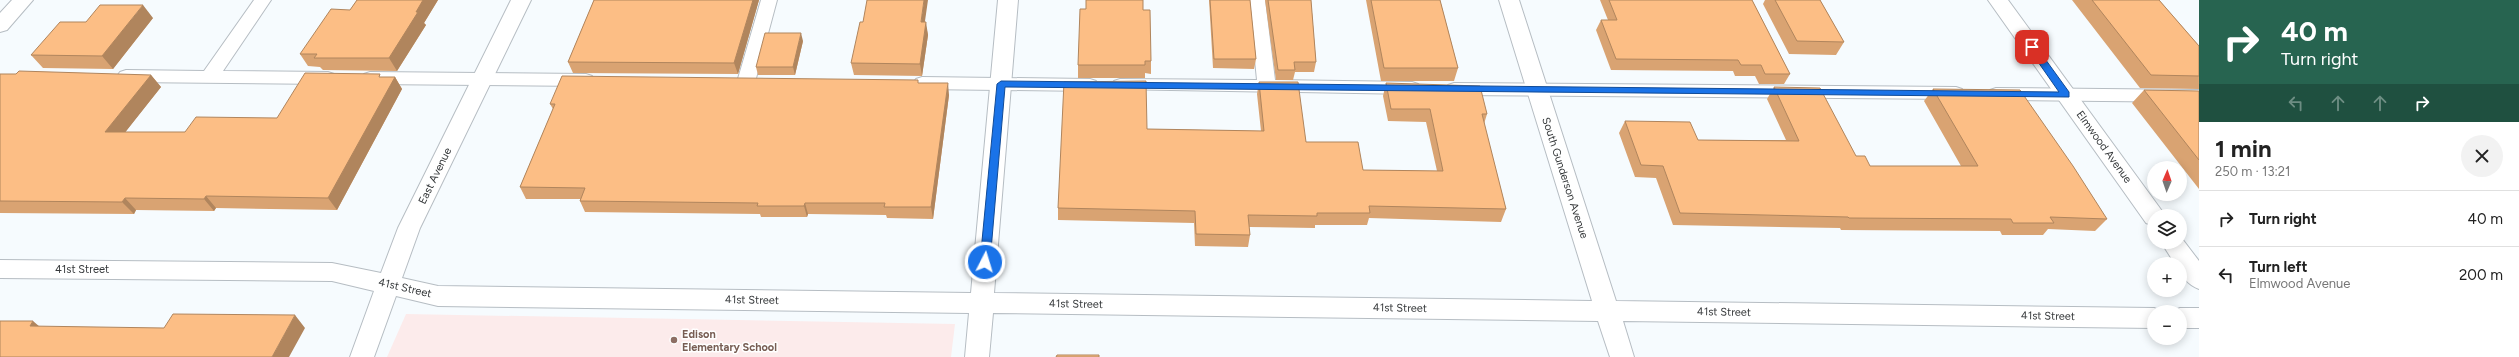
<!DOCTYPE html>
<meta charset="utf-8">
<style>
body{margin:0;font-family:Figtree,sans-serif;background:#f2f2f2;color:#222;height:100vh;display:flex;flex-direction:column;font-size:15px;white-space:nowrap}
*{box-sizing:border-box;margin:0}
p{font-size:13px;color:#767676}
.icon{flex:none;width:22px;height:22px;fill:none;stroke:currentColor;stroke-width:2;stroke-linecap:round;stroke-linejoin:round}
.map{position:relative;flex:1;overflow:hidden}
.sheet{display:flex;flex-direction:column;background:#fff;width:320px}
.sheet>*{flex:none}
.hud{background:#276450;color:#fff;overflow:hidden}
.needle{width:26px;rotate:2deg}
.controls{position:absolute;left:2147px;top:161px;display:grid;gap:8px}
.controls a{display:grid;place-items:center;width:40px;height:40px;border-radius:50%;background:#fff;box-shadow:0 2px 10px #0003;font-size:20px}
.pin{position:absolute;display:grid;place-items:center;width:34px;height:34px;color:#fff;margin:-17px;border-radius:8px;box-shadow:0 2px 6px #0006}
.me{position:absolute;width:44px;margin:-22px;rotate:5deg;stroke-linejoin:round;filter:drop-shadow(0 0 3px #0008)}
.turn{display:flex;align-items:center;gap:14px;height:84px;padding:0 16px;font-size:18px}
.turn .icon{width:52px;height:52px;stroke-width:2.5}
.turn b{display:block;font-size:28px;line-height:34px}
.lanes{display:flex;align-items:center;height:38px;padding:0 16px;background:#0003;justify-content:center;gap:20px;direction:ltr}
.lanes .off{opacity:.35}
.round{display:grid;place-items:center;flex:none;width:42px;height:42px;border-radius:21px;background:#f2f2f2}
.headline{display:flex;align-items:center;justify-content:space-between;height:68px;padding:0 16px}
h1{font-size:24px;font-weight:700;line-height:30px}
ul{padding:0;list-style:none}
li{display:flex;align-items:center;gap:12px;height:56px;padding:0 16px;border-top:1px solid #e0e0e0}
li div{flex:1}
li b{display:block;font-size:15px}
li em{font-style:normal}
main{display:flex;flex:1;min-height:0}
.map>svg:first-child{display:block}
.education{fill:#fcebeb}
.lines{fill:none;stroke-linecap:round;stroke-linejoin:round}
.lane-casing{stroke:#b6bdc3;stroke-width:2}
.street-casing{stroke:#b6bdc3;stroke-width:2}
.lane{fill:#fff;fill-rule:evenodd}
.street{fill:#fff;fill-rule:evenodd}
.wall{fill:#d9a372}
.shaded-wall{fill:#b0855d}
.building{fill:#fcbe85;stroke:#b0855d}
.route{fill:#1a73e8;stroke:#114b97}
.education-dot{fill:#8d6e63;stroke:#fff;stroke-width:1.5}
.labels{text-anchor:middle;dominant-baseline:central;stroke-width:3;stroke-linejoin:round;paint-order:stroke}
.street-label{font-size:11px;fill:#35383a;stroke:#fff}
.education-label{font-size:11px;font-weight:bold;fill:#785e54;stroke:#fff;text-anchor:start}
</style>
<main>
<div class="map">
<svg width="2199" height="357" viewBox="0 0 2199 357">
<rect width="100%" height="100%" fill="#f6fbfe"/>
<!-- education -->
<path class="education" d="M406,314L955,324L951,357H387Z"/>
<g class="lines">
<!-- lane casing -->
<g class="lane-casing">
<path id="lane" d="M254,0H271L223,71L328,72L334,74L337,78L334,82L328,84L126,82L120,80L117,76L120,72L126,70L204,71Z
M761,0H777L755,82L752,86L746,88L740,86L737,82Z
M1249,0H1265L1275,80L1412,82L1418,84L1421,88L1418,92L1412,94L1114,89L1111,85L1114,81L1120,79L1257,80Z
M370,72L586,74L592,76L595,80L592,84L586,86L370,84L364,82L361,78L364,74Z
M922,77L1090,79L1096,81L1099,85L1096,89L1090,91L922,89L916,87L913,83L916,79Z
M1454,83L1956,87L1962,89L1965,93L1962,97L1956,99L1454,95L1448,93L1445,89L1448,85Z
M1996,88L2199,90V102L1996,100L1990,98L1987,94L1990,90Z"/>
</g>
<!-- street casing -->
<g class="street-casing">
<path id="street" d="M12,0H33L7,30L0,32V13Z
M511,0H531L420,228L402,278L438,286L971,293L998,0H1018L994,293L1592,301L1499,0H1519L1616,301L2154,308L2163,312H2154V328L1623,321L1634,357H1610L1598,321L993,313L989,357H965L969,313L438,306L396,296L374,357H350L374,291L332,281L0,278V260L332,263L381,273L398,228Z
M1988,0H2008L2162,211L2165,216H2154V226L2146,223Z
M2180,236L2199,261V289C2188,285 2180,276 2180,264H2175L2161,242H2180Z
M2180,308H2199V328H2180V312H2171Z"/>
</g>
<!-- lane -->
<use href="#lane" class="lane"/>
<!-- street -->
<use href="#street" class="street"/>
</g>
<!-- wall -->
<path class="wall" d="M357,0H438L424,23L426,25L397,71L323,70L320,67L308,66L300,54L350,10Z
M594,0H759L738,74L573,73L568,62Z
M1209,0H1250L1256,59L1254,69L1213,68Z
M1265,0H1311L1316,62L1314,72H1295L1293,80H1276Z
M1366,0H1440L1458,68L1454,81H1381Z
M1600,0H1752L1790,74L1784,84H1759L1755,76H1735L1733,71L1611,70L1596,30L1601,20H1608Z
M1765,0H1820L1844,42L1836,55L1789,54L1763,4Z
M2072,0H2159L2199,46V89L2140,88Z
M1143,10L1151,61V74L1145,73V78H1078V65Z
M153,18L113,69L43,68L31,55L86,22Z
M925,22L928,35L922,76L854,75L851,63Z
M803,41L795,75H758L756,67Z
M0,74L151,75L161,87L125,132H185L277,118L382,77H395L402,89L337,210L216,208L214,211L136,210L134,214L0,213Z
M1259,82L1306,142L1363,170L1437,171L1426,122L1388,121L1383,96L1386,83L1487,114L1484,124L1506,209L1501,222L1369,218L1367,225H1315V228L1249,227L1250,235L1248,247L1195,246L1194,223L1058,220V208L1147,129L1261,131L1257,94Z
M919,83L949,95L933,219L887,218L886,215L808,214L807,217H761L760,214L585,212L580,201L581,199H526L520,187L553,109L550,104Z
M1774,87L1856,156L1870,166H1961L1924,101L1933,89L2107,219L2095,231L2048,229L2043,235H2002L2000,231L1841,230L1840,228L1673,225L1656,178L1635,177L1619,133L1625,121L1698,140H1786L1767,99Z
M2144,90L2199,91V189L2132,103Z"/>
<!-- shaded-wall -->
<path class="shaded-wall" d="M423,0H438L424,23L426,25L397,71L389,58Z
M753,0H759L738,74L734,63Z
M924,0H928L923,35L921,22Z
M143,5L153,18L113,69L102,56Z
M926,22L928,35L922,76L920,64Z
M801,33L803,41L795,75L793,67Z
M151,75L161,87L116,144L105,132Z
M395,77L402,89L337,210L328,198Z
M948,83L949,95L933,219L931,207Z
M206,196L216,208L214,211L204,199Z
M125,198L136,210L134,214L122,202Z
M805,203L808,214L807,217L804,206Z
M295,315L305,328L289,357H272Z
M33,321L47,333L30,326Z"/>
<!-- building -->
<path class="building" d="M357,0H423L416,12H418L389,58H314L317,54H300L331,9L350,10Z
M594,0H753L734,63L568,62Z
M867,0H924L921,22H926L920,64L851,63L860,22H863Z
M1086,0H1143V10H1150L1151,61H1145V65H1078L1080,9H1086Z
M1210,0H1250L1256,59H1214Z
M1268,0H1311L1316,62H1294L1295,70H1278Z
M1371,0H1440L1458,68H1384Z
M1609,0H1752L1790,74H1765L1761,65H1741L1738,60L1616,59L1601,20H1617Z
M1775,0H1820L1844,42L1797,41Z
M2092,0H2159L2199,46V76L2151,75Z
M100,5H143L102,56L31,55L60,22H86Z
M765,33H801L793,67H756Z
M19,71L151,75L105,132H185L196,117L277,118L305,73L380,74L379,77H395L328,198L206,196L204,199L125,198L122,202L0,201V74H16Z
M562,76L918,80V83H948L931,207H884L885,203H805L804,206H757L758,203L580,201L585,188L520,187L555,104H550Z
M1146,81L1147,129L1264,131L1259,82H1298L1306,142H1358L1363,170L1443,171L1430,109H1391L1386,83L1480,86L1487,114H1482L1506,209L1369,206L1370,213H1317V216L1248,215L1250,235L1196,234L1195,211L1058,208L1064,82Z
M1774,87L1820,88L1856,156H1865L1870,166H1978L1933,89L2020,90L2073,166L2107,219L2050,217L2054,223H2013L2011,219L1849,218L1848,217L1680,213L1663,166L1641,165L1625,121L1690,122L1698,140L1799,141Z
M2144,90L2199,91V160Z
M173,314L295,315L272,357H0V321H33L30,326L164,328Z
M1057,355H1099V357H1056Z"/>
<!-- route -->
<path class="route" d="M2029,45H2035L2069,92V97L1005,87L990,262L985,266L980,262L997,84L1001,81L2059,92L2029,49Z"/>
<!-- markers -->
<circle class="education-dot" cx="674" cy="340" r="4"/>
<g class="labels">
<!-- street labels -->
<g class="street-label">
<text transform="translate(2104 147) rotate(54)">Elmwood Avenue</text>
<text transform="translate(435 176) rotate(-64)">East Avenue</text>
<text transform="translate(1565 178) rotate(72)">South Gunderson Avenue</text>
<text x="82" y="269">41st Street</text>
<text transform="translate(405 288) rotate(13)">41st Street</text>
<text transform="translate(752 300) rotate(1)">41st Street</text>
<text transform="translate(1076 304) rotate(1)">41st Street</text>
<text transform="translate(1400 308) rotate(1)">41st Street</text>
<text transform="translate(1724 312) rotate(1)">41st Street</text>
<text transform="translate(2048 316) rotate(1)">41st Street</text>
</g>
<!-- education labels -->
<g class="education-label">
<text x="682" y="334">Edison<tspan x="682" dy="13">Elementary School</tspan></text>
</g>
</g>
</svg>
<div class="controls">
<a><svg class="needle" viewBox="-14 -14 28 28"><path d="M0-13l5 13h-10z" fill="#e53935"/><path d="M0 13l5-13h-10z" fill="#767676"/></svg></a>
<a><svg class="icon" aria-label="layers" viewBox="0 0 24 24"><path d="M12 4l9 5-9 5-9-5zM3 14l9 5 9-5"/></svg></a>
<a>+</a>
<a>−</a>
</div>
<div class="pin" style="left:2032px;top:47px;background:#d93025"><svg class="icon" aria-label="arrive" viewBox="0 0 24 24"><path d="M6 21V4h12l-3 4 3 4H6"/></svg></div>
<svg class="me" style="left:985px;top:262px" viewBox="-20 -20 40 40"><circle r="17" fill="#1a73e8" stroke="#fff" stroke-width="3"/><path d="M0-11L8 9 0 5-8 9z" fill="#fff"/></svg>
</div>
<section class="sheet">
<div class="hud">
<div class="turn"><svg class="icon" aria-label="right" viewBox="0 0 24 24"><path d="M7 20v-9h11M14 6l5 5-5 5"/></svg><div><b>40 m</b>Turn right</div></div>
<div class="lanes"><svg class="icon off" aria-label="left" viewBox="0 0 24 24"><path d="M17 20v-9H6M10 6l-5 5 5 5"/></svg><svg class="icon off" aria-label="ahead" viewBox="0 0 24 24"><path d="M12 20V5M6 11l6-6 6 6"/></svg><svg class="icon off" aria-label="ahead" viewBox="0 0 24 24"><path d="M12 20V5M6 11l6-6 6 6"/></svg><svg class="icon" aria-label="right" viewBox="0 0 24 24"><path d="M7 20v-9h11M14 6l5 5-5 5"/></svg></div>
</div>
<div class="headline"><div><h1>1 min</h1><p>250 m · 13:21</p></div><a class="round"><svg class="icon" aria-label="close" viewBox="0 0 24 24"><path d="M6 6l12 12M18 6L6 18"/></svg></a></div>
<ul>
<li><svg class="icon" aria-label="right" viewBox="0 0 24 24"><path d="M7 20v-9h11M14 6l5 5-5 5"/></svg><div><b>Turn right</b></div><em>40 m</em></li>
<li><svg class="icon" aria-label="left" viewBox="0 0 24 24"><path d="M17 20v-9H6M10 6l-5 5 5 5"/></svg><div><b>Turn left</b><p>Elmwood Avenue</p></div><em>200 m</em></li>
</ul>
</section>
</main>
